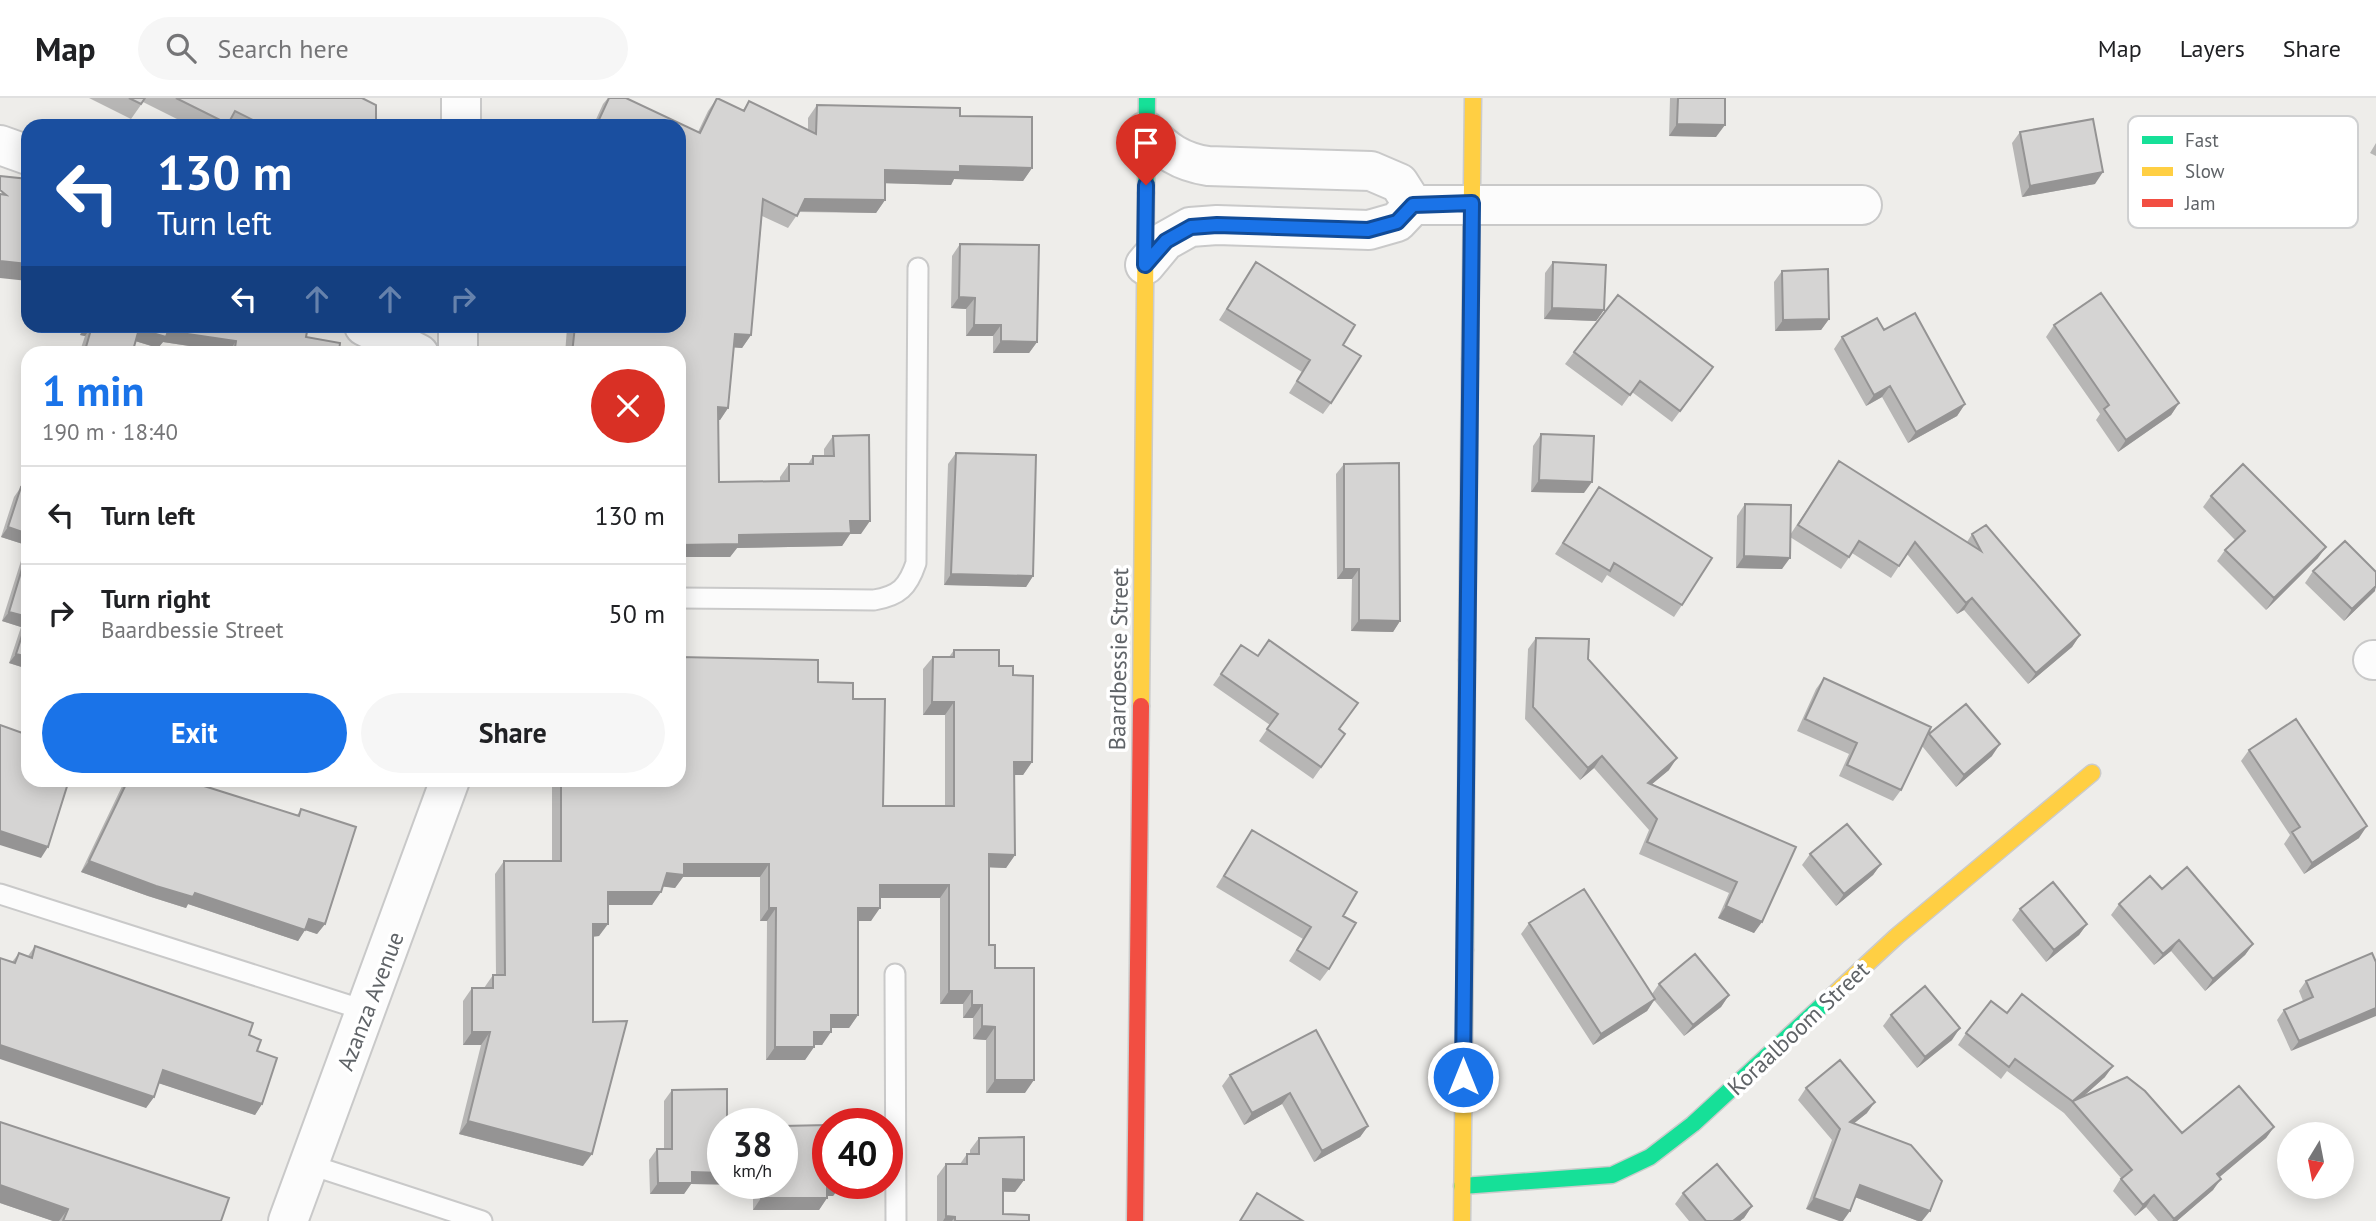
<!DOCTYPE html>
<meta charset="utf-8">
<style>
body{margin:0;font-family:"PT Sans",sans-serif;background:#f6f6f6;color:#202124;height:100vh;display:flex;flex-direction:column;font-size:26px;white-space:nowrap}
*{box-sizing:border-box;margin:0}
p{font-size:23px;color:#757577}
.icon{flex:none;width:38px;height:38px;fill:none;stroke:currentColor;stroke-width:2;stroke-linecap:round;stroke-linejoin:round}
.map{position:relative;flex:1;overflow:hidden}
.drawer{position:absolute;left:21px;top:248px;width:665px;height:441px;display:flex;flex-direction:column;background:#fff;border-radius:21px;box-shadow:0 4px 18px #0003}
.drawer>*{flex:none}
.guide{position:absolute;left:21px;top:21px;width:665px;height:214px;border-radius:21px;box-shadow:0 4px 18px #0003;background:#1a4fa0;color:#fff;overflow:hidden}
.needle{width:46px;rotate:190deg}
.controls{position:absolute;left:2277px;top:1024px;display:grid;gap:14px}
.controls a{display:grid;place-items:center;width:77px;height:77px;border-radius:50%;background:#fff;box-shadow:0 4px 18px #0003;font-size:35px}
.speed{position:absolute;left:707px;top:1010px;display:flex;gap:14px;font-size:35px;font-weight:700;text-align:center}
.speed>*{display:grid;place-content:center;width:91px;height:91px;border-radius:50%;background:#fff;box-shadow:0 4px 18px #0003;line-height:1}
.speed small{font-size:18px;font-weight:400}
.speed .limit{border:10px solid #d22;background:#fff;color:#111}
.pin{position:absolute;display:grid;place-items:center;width:60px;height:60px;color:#fff;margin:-72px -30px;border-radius:50% 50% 50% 0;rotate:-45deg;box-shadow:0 0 7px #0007}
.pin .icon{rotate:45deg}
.me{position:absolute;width:77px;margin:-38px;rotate:0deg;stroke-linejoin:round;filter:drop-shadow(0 0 5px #0008)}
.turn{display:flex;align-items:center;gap:24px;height:147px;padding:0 21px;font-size:32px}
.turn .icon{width:91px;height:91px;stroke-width:2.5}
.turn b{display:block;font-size:49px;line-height:60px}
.lanes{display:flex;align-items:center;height:66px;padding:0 21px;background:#0003;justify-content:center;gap:35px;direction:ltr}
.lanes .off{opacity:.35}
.round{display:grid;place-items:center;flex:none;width:74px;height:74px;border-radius:37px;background:#f6f6f6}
.headline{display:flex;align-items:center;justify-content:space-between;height:119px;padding:0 21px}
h1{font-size:42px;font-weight:700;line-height:52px;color:#1a73e8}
.action{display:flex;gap:14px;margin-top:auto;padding:14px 21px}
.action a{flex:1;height:80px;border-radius:42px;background:#1a73e8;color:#fff;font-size:28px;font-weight:700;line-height:80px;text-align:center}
.action a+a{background:#f6f6f6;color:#202124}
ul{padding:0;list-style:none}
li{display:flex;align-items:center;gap:21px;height:98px;padding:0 21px;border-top:2px solid #e0e0e0}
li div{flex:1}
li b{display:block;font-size:26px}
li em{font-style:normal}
header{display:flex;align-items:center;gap:42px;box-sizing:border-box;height:98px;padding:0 35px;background:#fff;border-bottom:2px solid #e0e0e0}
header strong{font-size:33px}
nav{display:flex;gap:38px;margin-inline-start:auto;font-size:24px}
.search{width:490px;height:63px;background:#f6f6f6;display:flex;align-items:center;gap:18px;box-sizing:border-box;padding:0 24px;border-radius:38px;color:#757577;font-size:26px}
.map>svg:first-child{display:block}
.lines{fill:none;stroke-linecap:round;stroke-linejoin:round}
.lane-casing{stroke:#c9c9c9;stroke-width:23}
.street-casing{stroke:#c9c9c9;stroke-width:42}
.fast-casing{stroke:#cbcbcb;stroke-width:19}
.slow-casing{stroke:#cbcbcb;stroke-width:19}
.jam-casing{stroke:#cbcbcb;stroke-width:19}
.lane{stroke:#fcfcfc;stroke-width:19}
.street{stroke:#fcfcfc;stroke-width:38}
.fast{stroke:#16e098;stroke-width:16}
.slow{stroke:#ffcf43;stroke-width:16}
.jam{stroke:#f24e42;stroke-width:16}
.wall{fill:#b7b6b5}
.shaded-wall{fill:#959494}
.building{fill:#d5d4d3;stroke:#959494;stroke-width:2}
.route-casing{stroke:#114b97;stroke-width:18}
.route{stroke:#1a73e8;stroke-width:12}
.labels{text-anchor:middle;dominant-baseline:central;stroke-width:7;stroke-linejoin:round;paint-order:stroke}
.street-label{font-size:23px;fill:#5f6367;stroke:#fff}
.key{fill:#fff;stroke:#cfd0d1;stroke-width:2}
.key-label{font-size:19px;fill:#5f6367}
</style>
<header>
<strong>Map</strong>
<div class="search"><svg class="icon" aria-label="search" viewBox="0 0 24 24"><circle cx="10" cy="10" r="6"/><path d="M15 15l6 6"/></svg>Search here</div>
<nav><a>Map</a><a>Layers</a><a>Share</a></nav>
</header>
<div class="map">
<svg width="2376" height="1123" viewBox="0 0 2376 1123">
<rect width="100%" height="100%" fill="#eeedea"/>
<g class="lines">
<!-- lane casing -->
<g class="lane-casing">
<path id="lane" d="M679,500L874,502C899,498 908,489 916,465L918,170
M0,796L367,913
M895,876L896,1123
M308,1066L482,1123"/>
</g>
<!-- street casing -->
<g class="street-casing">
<path id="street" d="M461,28V0
M1146,33C1165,53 1181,64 1208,68L1371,73L1399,85L1413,107
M0,47L28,57
M1145,167L1165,143L1190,129L1217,127L1369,132L1397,124L1413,107H1862
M364,228L419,256
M458,256V228
M2373,562H2376
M288,1123L450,682"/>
</g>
<!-- fast casing -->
<g class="fast-casing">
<path id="fast" d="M1146,95L1147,0
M1465,852L1467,562
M1462,1088L1612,1077L1650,1059L1693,1026L1829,901"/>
</g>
<!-- slow casing -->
<g class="slow-casing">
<path id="slow" d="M1470,261L1473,0
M1141,608L1146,95
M1829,901L1897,838L2092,675
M1462,1123L1465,852"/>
</g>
<!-- jam casing -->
<g class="jam-casing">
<path id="jam" d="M1467,562L1470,261
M1135,1123L1141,608"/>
</g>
<!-- lane -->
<use href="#lane" class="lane"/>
<!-- street -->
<use href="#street" class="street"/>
<!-- fast -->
<use href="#fast" class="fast"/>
<!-- slow -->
<use href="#slow" class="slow"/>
<!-- jam -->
<use href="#jam" class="jam"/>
</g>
<!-- wall -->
<path class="wall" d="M89,0H362L376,28H191L143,4L131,21Z
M608,0H626L698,34L708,13L717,0L743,12L749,3L808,32V20L817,7L960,18L1032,70L1023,83L954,81L951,87L885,85V102L876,115L799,114L788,130L762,118L751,237L742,250L734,249L728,310L720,322H718L719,384L780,383V379L789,366H808L813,358H824V351L833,338L861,436H850L842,448L737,450L730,459L679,256H565L567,230L569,228H679V28H593L603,6Z
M1670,0H1725L1716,39L1669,38Z
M2020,34L2095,86L2022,99L2012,45Z
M2376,45V58L2370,55Z
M960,146L1037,244L1029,255H993V238H966V211L951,210L952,158Z
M1256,164L1343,247L1331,305L1323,316L1289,295L1302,274L1219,222Z
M1553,164L1604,212L1596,223L1544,221L1545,175Z
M1782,173L1829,221L1821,232L1775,233L1774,184Z
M2054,227L2179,305L2171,317L2118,354L2096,322L2100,316L2046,239Z
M83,228H308L306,239L339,253L348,256H228L229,254L163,244L158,250L135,243L132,256H79L85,238L80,237Z
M1842,239L1965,306L1957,318L1908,345L1882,299L1866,308L1834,251Z
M1574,254L1713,269L1672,324L1632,294L1622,308L1565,266Z
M1541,336L1584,395L1531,394L1533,348Z
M956,355L1033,478L1026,489L944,487L948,366Z
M1839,363L1967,444L1972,436L2080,537L2072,549L2028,586L1964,512L1957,516L1907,456L1891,480L1852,455L1841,471L1790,439L1782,471L1736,470L1737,418L1745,406L1790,437Z
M1344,366L1400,523L1393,534L1351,533L1352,481H1337L1336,376Z
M21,389L28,392V571L9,565L21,529L2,523L26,447L1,439L14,399Z
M1599,389L1682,507L1674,519L1607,477L1602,485L1555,456Z
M2211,398L2318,460L2266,512L2217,463L2225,452L2235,442L2203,409Z
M2313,473L2375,493L2344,523L2305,485Z
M1536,540L1588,561L1669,672L1652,686L1796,749L1754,835L1718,820L1729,795L1639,756L1649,732L1594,670L1580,682L1525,621L1528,551Z
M1241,547L1345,636L1313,681L1259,643L1270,627L1213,587Z
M954,552L999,568L1013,577L1032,664L1023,677H1015V757L1006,770L989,769V847L1025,995H986V942L973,941V920H963V906H940V800H880L871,823H858V917L849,930H831L822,947H814V949L805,962H766L767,823H760V779H683L675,790L663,788L652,807H608L599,838L593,839L583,1068L459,1036L481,947H463V903L472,890H484L493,877H496L495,776L504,763H552V684H542V682H679L818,584L853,601L883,708H945V617H923V571L933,559H949Z
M1824,580L1924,643L1929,636L1992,658L1956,689L1922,648L1901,692L1893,703L1839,678L1849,656L1797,633L1816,591Z
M2249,652L2359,740L2304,776L2284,746L2290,737L2241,663Z
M125,682H185L297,717L301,711L325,826L317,836L305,832L298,843L188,806L186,810L148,798L81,774Z
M1252,732L1343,818L1329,871L1320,883L1289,863L1303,841L1216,789Z
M1810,756L1881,766L1873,777L1836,808L1802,767Z
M2162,791L2253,846L2245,857L2205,893L2171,853L2154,867L2111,817L2119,806Z
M2020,811L2087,826L2079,837L2046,864L2012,822Z
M1529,825L1652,896L1659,886L1729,897L1721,909L1684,938L1654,902L1647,913L1593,947L1521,836Z
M35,848L249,937L257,953L262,1006L255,1017L159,985L154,999L146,1010L12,864L19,855L28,858Z
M2372,855L2291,953L2277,922L2284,912L2303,903L2299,893L2306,883Z
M2007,915L2105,979L2083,998L2182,1035L2274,1029L2266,1040L2219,1079L2213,1092L2177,1123H2158L2146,1109L2135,1118L2113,1093L2121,1080L2064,1015L2007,973L2001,981L1958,947L1966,935Z
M1891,917L1952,942L1917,970L1883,928Z
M1316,932L1368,1028L1360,1039L1314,1064L1282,1006L1244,1027L1222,988L1230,977Z
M1806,990L1867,1015L1854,1025L1918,1123L1855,1099L1806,1111L1832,1042L1798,1002Z
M672,992L723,1085H782L853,1090L840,1089L833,1098H827V1100L819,1112H753V1087L691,1086L684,1096H650L649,1062L657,1051H664V1003Z
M979,1040L1024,1082L1015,1094H1003V1116L1029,1123H937V1078L946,1066H960L967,1056H970V1052Z
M1683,1095L1752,1108L1744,1120L1740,1123H1689L1675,1106Z
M0,1105L221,1123H53Z"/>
<!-- shaded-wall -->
<path class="shaded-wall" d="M1677,26L1725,27L1716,39L1669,38Z
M960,68L1032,70L1023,83L954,81L951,87L876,85L885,72Z
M2103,74L2095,86L2022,99L2030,88Z
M805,101L885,102L876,115L796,113Z
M0,163L28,166V183L0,180Z
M959,199L975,200L966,211L951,210Z
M1552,210L1604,212L1596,223L1544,221Z
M1829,221L1821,232L1775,233L1783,222Z
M974,227H1001L993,238H966Z
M87,228H92L85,238L80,237Z
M139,231L168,233L236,243L229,254L163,244L158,250L132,242Z
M735,236L751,237L742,250L726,249Z
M1001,243L1037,244L1029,255H993Z
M1890,288L1882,299L1866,308L1874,297Z
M2179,305L2171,317L2118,354L2126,342Z
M1965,306L1957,318L1908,345L1916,334Z
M718,309L728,310L720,322L709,321Z
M1539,382L1592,384L1584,395L1531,394Z
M850,423H870L861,436H850L842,448L737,450L730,459H679V447L739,437Z
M8,429L28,436V443L26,447L1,439Z
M2326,449L2318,460L2266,512L2274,500Z
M1744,458L1790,460L1782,471L1736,470Z
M1344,471H1359L1352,481H1337Z
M951,476L1033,478L1026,489L944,487Z
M2376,488L2375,493L2344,523L2352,511Z
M1972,500L1964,512L1957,516L1966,505Z
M9,514L28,519L21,529L2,523Z
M1359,522L1400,523L1393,534L1351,533Z
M2080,537L2072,549L2028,586L2036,575Z
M16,556L28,559V571L9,565Z
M932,604H954L945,617H923Z
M2000,646L1992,658L1956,689L1964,677Z
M1602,658L1594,670L1580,682L1588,670Z
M1677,660L1669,672L1640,696L1648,685Z
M1014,664H1032L1023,677H1005Z
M543,682H553L552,684H542Z
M2367,728L2359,740L2304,776L2312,765Z
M0,733L48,749L41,760L0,747Z
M989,756L1015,757L1006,770L980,769Z
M89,763L195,795L309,821L325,826L317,836L305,832L298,843L188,806L186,810L148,798L81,774Z
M684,766H769L760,779H683L675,790L658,788L667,775Z
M1881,766L1873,777L1836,808L1844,796Z
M880,787H949L940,800H871Z
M608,794H661L652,807H599Z
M1726,808L1762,824L1754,835L1718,820Z
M769,810H776L767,823H760Z
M858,810H880L871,823H849Z
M593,826H608L599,838L584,839Z
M2087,826L2079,837L2046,864L2054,852Z
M2179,842L2171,853L2154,867L2163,856Z
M2253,846L2245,857L2205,893L2213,881Z
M949,893H972L963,906H940Z
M1729,897L1721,909L1684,938L1693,927Z
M1655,901L1647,913L1593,947L1601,936Z
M972,907H982L973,920H963Z
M2376,910V918L2291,953L2299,943Z
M831,917H858L849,930H822Z
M982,928L995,929L986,942L973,941Z
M1960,930L1952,942L1917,970L1925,959Z
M472,934H490L481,947H463Z
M814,934H831L822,947H804Z
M0,947L154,999L146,1010L0,961Z
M775,949H814L805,962H766Z
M2113,968L2105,979L2075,1006L2072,1004Z
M163,972L262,1006L255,1017L155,984Z
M995,982H1034L1025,995H986Z
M1290,995L1282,1006L1244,1027L1252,1015Z
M1875,1004L1867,1015L1842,1035L1850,1024Z
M468,1023L592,1056L583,1068L459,1036Z
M1368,1028L1360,1039L1314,1064L1322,1053Z
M2274,1029L2266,1040L2209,1088L2217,1076Z
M692,1074L723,1075V1085H754L753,1087L691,1086L684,1096H650L658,1085Z
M1003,1081L1024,1082L1015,1094L994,1093Z
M2221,1081L2213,1092L2177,1123H2172Z
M836,1085H856L853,1090L840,1089L833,1098H819L827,1086Z
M0,1087L68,1111L59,1123H53L0,1105Z
M1860,1087L1930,1113L1922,1123H1918L1852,1098Z
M2154,1097L2146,1109L2135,1118L2143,1107Z
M761,1100H827L819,1112H753Z
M1814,1100L1850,1113L1843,1123H1839L1806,1111Z
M1752,1108L1744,1120L1740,1123H1733Z
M946,1118L955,1119L952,1123H943Z"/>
<!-- building -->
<path class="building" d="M129,0H145L141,6Z
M176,0H362L376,7V28H265L235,13L228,26Z
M609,0H626L700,35L717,0L744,13L749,3L816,36L817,7L960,10V18L1032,19V70L960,68V74L885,72V102L805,101L797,118L763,101L751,237L735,236L728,310L718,309L719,384L789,383V366H813V358H834L833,338L869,337L870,423H850L851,435L739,437V446L679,447V256H572L575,228H679V28H596Z
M1678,0H1725V27L1677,26Z
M2093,21L2103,74L2030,88L2020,34Z
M0,78L28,81V166L0,163V96L6,97L0,92Z
M960,146L1039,147L1037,244L1001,243V227H974L975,200L959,199Z
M1256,164L1355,227L1343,247L1361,258L1331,305L1297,283L1310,262L1227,211Z
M1553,164L1606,167L1604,212L1552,210Z
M1828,171L1829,221L1783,222L1782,173Z
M2101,195L2179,305L2126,342L2104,311L2109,307L2054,227Z
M1618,197L1713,269L1680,313L1640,283L1630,297L1574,254Z
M1915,215L1965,306L1916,334L1890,288L1874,297L1842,239L1877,220L1884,232Z
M92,228H308L306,239L340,245L339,253L348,255L234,256L236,243L168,233L166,239L139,231L132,256H84Z
M1541,336L1594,338L1592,384L1539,382Z
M956,355L1036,357L1033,478L951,476Z
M1839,363L1981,453L1972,436L1986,427L2080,537L2036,575L1972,500L1966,505L1915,444L1899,468L1859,443L1849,459L1798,427Z
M1399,365L1400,523L1359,522V471H1344V366Z
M2243,366L2326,449L2274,500L2225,452L2245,433L2211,398Z
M21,389L28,392V436L8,429Z
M1599,389L1712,460L1682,507L1614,465L1610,473L1563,445Z
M1745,406L1791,407L1790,460L1744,458Z
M2345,443L2376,474V488L2352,511L2313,473Z
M28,451V559L16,556L28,519L9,514Z
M1536,540L1589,541L1588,561L1677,660L1648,685L1796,749L1762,824L1726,808L1737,784L1647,744L1657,721L1602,658L1588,670L1533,609Z
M1269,542L1358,605L1339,631L1345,636L1321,669L1267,631L1278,616L1221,576L1241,547L1258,558Z
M954,552H999V568H1013V577L1033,578L1032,664H1014L1015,757L989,756V847H995V870H1034V982H995V929L982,928V907H972V893H949V787H880V810H858V917H831V934H814V949H775L776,810H769V766H684V777L667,775L661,794H608V826H593V924L627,923L592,1056L468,1023L490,934H472V890H493V877H505L504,763H561V682H679V559L818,562V584L853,585V601H885L883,708H954V604H932L933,559H954Z
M1824,580L1931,629L1901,692L1847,667L1857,645L1805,621Z
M1966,606L2000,646L1964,677L1929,636Z
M2296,621L2367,728L2312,765L2292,734L2300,729L2249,652Z
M0,627L28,637V682H69L48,749L0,733Z
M128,682H185L299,718L301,711L356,729L325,826L309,821L305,832L195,795L193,799L156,788L89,763Z
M1847,726L1881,766L1844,796L1810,756Z
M1252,732L1357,794L1343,818L1356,825L1329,871L1297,852L1311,829L1224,778Z
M2187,769L2253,846L2213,881L2179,842L2163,856L2119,806L2150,778L2162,791Z
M2053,784L2087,826L2054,852L2020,811Z
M1584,791L1655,901L1601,936L1529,825Z
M35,848L253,925L249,937L261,942L257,953L277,960L262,1006L163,972L154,999L0,947V860L15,865L19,855L32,860Z
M2372,855L2376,864V910L2299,943L2284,912L2313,899L2306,883Z
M1695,856L1729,897L1693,927L1659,886Z
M1925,888L1960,930L1925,959L1891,917Z
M2022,896L2113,968L2073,1003L2127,979L2145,993L2182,1035L2239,988L2274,1029L2217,1076L2221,1081L2174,1121L2154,1097L2143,1107L2121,1081L2132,1072L2072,1003L2015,961L2009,969L1966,935L1991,903L2007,915Z
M1316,932L1368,1028L1322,1053L1290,995L1252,1015L1230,977Z
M1840,962L1875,1004L1850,1024L1911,1047L1942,1083L1930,1113L1860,1087L1850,1113L1814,1100L1840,1031L1806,990Z
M727,991V1026H723V1075L692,1074V1085H658L657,1051H672V992Z
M0,1024L229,1100L221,1123H63L68,1111L0,1087Z
M828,1027V1085H841V1087L827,1086V1100H761V1085H782V1028Z
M1024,1039V1082L1003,1081V1116L1029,1117V1123H955V1119L946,1118V1066H967V1056H979V1040Z
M1717,1066L1752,1108L1733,1123H1706L1683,1095Z
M1257,1095L1303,1123H1240Z"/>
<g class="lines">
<!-- route casing -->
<g class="route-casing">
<path id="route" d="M1146,87L1145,167L1166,143L1191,129L1217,127L1368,132L1397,124L1413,107L1472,105L1463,979"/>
</g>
<!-- route -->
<use href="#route" class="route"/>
</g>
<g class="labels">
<!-- street labels -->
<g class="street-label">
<text transform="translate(1118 561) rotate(-89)">Baardbessie Street</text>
<text transform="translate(370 903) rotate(-69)">Azanza Avenue</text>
<text transform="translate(1798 930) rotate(-43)">Koraalboom Street</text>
</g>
</g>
<!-- legend -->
<rect x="2128" y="18" width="230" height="112" rx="10" class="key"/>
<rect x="2142" y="38" width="31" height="8" fill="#16e098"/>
<rect x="2142" y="69" width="31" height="9" fill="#ffcf43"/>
<rect x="2142" y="101" width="31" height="8" fill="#f24e42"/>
<g class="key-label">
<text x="2185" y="49">Fast</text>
<text x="2185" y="80">Slow</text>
<text x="2185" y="112">Jam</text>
</g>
</svg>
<div class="controls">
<a><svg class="needle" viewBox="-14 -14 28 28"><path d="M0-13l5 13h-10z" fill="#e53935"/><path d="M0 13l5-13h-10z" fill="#757577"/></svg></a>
</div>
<div class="speed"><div>38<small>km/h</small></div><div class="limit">40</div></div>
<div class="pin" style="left:1146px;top:87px;background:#d93025"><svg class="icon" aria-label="arrive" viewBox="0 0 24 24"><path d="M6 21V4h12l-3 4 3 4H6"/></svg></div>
<svg class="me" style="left:1463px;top:979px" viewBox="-20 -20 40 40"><circle r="17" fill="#1a73e8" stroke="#fff" stroke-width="3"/><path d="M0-11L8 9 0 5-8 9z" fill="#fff"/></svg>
<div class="guide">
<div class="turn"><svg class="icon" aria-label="left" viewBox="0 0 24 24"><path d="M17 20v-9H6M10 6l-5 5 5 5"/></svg><div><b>130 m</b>Turn left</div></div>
<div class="lanes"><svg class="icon" aria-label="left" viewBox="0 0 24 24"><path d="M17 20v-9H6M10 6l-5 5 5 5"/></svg><svg class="icon off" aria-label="ahead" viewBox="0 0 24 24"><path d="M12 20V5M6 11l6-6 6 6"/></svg><svg class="icon off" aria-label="ahead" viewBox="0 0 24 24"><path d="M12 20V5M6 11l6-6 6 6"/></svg><svg class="icon off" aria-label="right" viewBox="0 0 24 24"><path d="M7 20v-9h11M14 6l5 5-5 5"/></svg></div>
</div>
<section class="drawer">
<div class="headline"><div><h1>1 min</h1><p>190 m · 18:40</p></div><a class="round" style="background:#d93025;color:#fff"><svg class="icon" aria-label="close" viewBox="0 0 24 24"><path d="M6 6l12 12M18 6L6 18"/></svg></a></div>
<ul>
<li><svg class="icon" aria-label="left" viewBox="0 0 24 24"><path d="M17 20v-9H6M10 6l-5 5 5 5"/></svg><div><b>Turn left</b></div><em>130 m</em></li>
<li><svg class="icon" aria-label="right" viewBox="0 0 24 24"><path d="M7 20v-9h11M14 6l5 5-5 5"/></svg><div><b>Turn right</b><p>Baardbessie Street</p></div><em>50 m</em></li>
</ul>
<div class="action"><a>Exit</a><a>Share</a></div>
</section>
</div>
